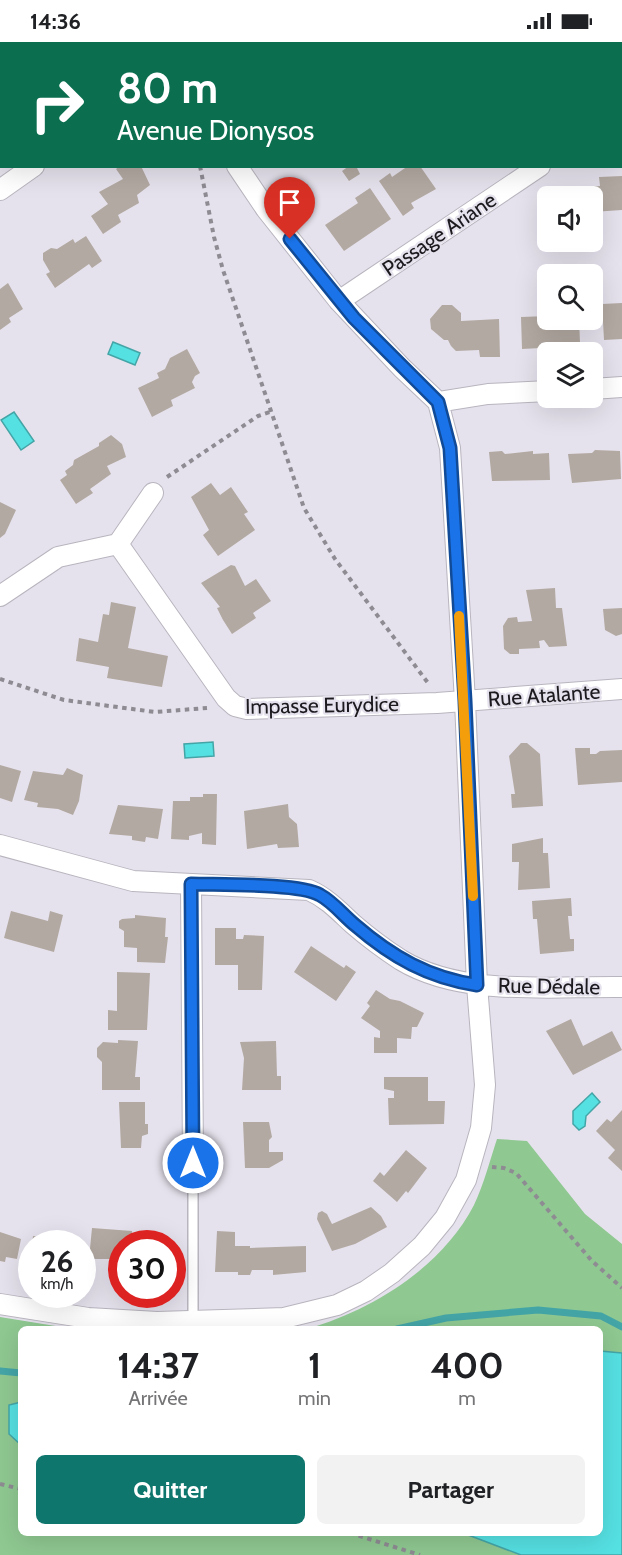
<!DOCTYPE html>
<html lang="fr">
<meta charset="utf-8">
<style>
body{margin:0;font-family:Cabin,sans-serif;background:#f2f2f2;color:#202124;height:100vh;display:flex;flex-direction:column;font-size:22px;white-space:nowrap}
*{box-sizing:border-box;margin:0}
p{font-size:20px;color:#757577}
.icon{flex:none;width:33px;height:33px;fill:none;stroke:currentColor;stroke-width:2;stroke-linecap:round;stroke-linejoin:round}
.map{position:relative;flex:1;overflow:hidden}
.drawer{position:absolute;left:18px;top:1284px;width:585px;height:210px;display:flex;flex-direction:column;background:#fff;border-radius:9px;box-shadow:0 6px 24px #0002}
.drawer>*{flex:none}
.guide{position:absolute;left:0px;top:0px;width:622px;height:126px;box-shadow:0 6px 24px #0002;background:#0b6e4f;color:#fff;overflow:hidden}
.controls{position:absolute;left:537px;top:144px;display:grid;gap:12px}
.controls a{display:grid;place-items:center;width:66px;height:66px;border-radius:9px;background:#fff;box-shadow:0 6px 24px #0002;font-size:30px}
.speed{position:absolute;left:18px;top:1188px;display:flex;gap:12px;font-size:30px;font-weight:700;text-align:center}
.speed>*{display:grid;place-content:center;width:78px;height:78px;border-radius:50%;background:#fff;box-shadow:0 6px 24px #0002;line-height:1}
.speed small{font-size:15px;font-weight:400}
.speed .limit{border:9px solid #d22;background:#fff;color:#111}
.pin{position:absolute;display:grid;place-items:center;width:51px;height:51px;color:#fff;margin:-62px -26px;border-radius:50% 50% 50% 0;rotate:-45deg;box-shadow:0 0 6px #0007}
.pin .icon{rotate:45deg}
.me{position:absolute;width:66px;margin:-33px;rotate:0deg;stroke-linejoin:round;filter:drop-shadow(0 0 4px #0008)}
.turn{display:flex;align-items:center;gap:21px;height:126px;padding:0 18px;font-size:27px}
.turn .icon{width:78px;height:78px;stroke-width:2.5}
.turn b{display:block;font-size:42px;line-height:51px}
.eta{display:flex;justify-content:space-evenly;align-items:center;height:102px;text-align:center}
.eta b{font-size:36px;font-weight:700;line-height:42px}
.action{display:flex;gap:12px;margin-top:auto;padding:12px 18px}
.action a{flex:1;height:69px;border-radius:9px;background:#0f766e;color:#fff;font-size:24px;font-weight:700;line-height:69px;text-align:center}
.action a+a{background:#f2f2f2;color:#202124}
.status{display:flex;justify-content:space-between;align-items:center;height:42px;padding:0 30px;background:#fff;direction:ltr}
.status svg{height:16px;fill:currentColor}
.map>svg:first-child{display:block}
.green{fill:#8fc891}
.water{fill:#55e0e2;stroke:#44a5a7;stroke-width:1.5}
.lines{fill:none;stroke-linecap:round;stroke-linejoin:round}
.stream{stroke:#44a5a7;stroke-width:7}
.building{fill:#b2a9a2}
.service-casing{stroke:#b9b5bf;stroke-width:12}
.minor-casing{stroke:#b9b5bf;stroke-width:22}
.path{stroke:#8e8b93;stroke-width:4;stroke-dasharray:4.5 4.5;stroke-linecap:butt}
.service{stroke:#fff;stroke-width:9}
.minor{stroke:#fff;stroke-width:20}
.route-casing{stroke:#114b97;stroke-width:15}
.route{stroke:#1a73e8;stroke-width:10}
.slow{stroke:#f59e0b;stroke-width:10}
.labels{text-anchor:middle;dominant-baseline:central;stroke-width:4.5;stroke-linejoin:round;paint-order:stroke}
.street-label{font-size:21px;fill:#1c1a1e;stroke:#e6e2ed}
</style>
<div class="status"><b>14:36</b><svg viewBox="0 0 49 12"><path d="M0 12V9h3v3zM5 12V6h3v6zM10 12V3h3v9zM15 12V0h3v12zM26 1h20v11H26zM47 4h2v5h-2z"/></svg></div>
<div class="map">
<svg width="622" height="1513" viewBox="0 0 622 1513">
<rect width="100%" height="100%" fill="#e6e2ed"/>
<!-- green -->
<path class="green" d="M497,1097L527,1099L585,1172L622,1202V1513H0V1275L74,1287H21V1491H600V1287H307C373,1268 442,1225 474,1163C484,1142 490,1118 497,1097Z"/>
<!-- water -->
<path class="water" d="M113,300L140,311L135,323L108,312Z
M14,370L34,399L21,408L1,378Z
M213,700L214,714L185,716L184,702Z
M592,1051L600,1060L586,1074L585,1084L579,1088L573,1082V1069Z
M600,1309L622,1311V1513H521L463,1491H600Z
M21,1360V1403L9,1392V1363Z"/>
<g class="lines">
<!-- stream -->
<path class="stream" d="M397,1287L446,1276L538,1268L601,1274L622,1285
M0,1329L21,1331"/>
</g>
<!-- building -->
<path class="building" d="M120,124H141L150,143L137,153L139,161L118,173L121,180L103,192L91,174L108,162L99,150L123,137L116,127Z
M349,124H356L360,132L349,139L342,129Z
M408,124H420L436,147L411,161L414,166L403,174L379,139L390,131L392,135Z
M622,134V168L592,170V154H578L584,145L600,144L599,135Z
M370,146L391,177L344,209L325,183L358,161L355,156Z
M86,194L102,219L92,226L89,222L55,246L46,232L50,230L43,218V211L51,206L57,207L73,197L75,201Z
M8,241L23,267L9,276L11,280L0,288V247Z
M622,261V297L604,298L602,262Z
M442,263H452L461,271V279L499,277L500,315H480L479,308L456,309L451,304L448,298H444L431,287L430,277Z
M548,274V278H579L580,300L549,303L541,301V306L522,307L521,275Z
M187,307L200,331L195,334L192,340L195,346L171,358L173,364L152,375L138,346L159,336L157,331L165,327L170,316Z
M111,393L122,402L126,415L107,424L111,432L90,447L93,451L76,462L60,438L67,433L65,429L73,423L74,418L99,404V401Z
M595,408L620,409L621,437L572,441L568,412L592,411Z
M502,409L505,412L533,409V412L549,411L550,438L492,439L489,410Z
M211,441L220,453L231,445L248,470L244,472L255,488L218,514L203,493L209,488L191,455Z
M0,460L16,468L5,492L0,496Z
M231,523L235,524L245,544L256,537L271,559L253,571L256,576L232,592L223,578L217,566L220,565L201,541Z
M555,546L556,566H562L567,604L549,605L544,598L539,599L540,606L519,607V612H510L504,607L503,584L508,576L517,575L518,580L532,579L526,548Z
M111,560L136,565L128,606L168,614L162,645L107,636L109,625L76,619L79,596L98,600L103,572L109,573Z
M622,566V592L616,594L605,588L603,567Z
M521,701H527L540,712L543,764L512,766L511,752H515L509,714Z
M575,706H590V712H596L600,709L622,708V740L578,743Z
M0,723L21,729L12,760L0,756Z
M67,726L83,733L79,759L73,773L58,767L37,765L38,761L24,758L33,729L63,733Z
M203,752H217L216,803L202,802V791L189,794V798L171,797L173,759H190V755H203Z
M288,762L289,775L297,782L299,805L278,806L277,802L247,807L244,769Z
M118,763L163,767L158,797L146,795L145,800L132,798V794L109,792Z
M543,796V811H548L550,846L518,848L519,820H512V802Z
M571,856L572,874H568L570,897H574V909L540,912L537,877H533L532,859Z
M11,869L48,879L50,869L63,873L54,910L4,896Z
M135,873L166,876L165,895H168L165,921L137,920V906L124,905V889L119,886V879L122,877L135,876Z
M215,886H236V897H243L244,893L264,894L262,948H238V923H215Z
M311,904L344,926L346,923L356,930L336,959L294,930Z
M117,930L150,931L147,988H108V968L117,969Z
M376,948L390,957L400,959L424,971L417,985H412L411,997L397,996V1011H374V995L380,996V989L361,976L370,964L367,961Z
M571,977L583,1004L612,989L622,1008L573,1033L546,989Z
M118,998L138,999L135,1035H140V1048H102V1020L97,1015V1006L103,1000L118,1001Z
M276,999L277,1034H281V1048H242L244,1016L240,1000Z
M384,1035H428V1059H445L444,1082L389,1083L388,1056H394V1049L384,1047Z
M119,1060H145V1082H148V1092L142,1094L141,1106H121Z
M622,1068V1129L608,1116L615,1108L596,1089L607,1077L611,1080Z
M243,1080H269L272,1095L269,1098V1110H283V1118L269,1126H245Z
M406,1108L427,1126L408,1151L406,1149L397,1160L373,1139L380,1130L384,1134Z
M371,1165L381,1174L387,1185L355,1202L332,1209L317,1177L318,1171L322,1169L327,1172L332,1182Z
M92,1186L132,1189L131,1202H122V1228L115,1227L116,1217H89Z
M217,1189L235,1190V1204H250V1206L306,1204V1230L273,1233V1228H252L250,1233H238V1230H215Z
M0,1190L21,1197L17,1217L6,1215L5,1220L0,1219Z
M33,1194L76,1199V1202H32Z
M172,1203H178L176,1230H172Z"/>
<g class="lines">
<!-- service casing -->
<g class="service-casing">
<path id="service" d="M193,1121V1279"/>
</g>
<!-- minor casing -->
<g class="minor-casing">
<path id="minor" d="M170,0L171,2
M214,2L216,0
M621,70L622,69
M0,148L34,124
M339,259L540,124
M592,347L622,345
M438,360L488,352L548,349
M118,502L226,656L235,664L247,667L437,661L622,647
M0,554L58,515L118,502L153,451
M0,803L133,839L309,848C327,856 339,869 353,882C368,895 384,907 401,918C462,955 552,944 622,945
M191,842L193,1121
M0,1262L88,1276L157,1280L284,1276L337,1263L366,1249L392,1231L422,1204L445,1176L466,1138L481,1086L485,1043L477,943L465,659L450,406L438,360L402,326L339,259L266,167L237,124"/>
</g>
<!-- path -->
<path class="path" d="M200,124L214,195L223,228L304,466L335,517L428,641
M167,435L258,374L270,370
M0,637L64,658L155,670L207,666
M492,1125L504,1126L516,1131L592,1219L622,1246
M0,1442L21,1447
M350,1491L420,1513"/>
<!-- service -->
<use href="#service" class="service"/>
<!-- minor -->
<use href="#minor" class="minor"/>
</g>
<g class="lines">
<!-- route casing -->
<g class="route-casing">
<path id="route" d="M193,1121L191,842C219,843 300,841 320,853C333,860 343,873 355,883C392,915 429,936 477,943L465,659L450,406L438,360L354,276L290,197"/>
</g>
<!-- route -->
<use href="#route" class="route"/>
<!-- slow -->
<path class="slow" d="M459,574L473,854"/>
</g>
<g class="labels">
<!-- street labels -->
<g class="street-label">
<text transform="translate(439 192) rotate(-34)">Passage Ariane</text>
<text transform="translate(544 653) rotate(-4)">Rue Atalante</text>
<text transform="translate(322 663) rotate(-1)">Impasse Eurydice</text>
<text transform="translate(549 944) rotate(1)">Rue Dédale</text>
</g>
</g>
</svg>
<div class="controls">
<a><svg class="icon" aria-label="sound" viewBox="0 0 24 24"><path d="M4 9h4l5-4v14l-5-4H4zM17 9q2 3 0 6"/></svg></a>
<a><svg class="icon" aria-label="search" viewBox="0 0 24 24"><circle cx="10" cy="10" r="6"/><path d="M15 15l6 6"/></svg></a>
<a><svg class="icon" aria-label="layers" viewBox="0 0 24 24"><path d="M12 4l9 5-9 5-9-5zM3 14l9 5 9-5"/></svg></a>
</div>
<div class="speed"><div>26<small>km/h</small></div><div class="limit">30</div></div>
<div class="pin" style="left:290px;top:197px;background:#d93025"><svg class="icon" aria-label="arrive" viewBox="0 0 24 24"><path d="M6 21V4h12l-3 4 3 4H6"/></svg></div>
<svg class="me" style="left:193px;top:1121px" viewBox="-20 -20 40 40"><circle r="17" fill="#1a73e8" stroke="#fff" stroke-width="3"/><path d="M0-11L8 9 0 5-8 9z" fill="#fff"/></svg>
<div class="guide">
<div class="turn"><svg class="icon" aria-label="right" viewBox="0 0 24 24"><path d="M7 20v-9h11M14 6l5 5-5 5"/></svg><div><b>80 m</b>Avenue Dionysos</div></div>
</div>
<section class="drawer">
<div class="eta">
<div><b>14:37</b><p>Arrivée</p></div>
<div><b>1</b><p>min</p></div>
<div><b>400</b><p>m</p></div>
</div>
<div class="action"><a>Quitter</a><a>Partager</a></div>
</section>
</div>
